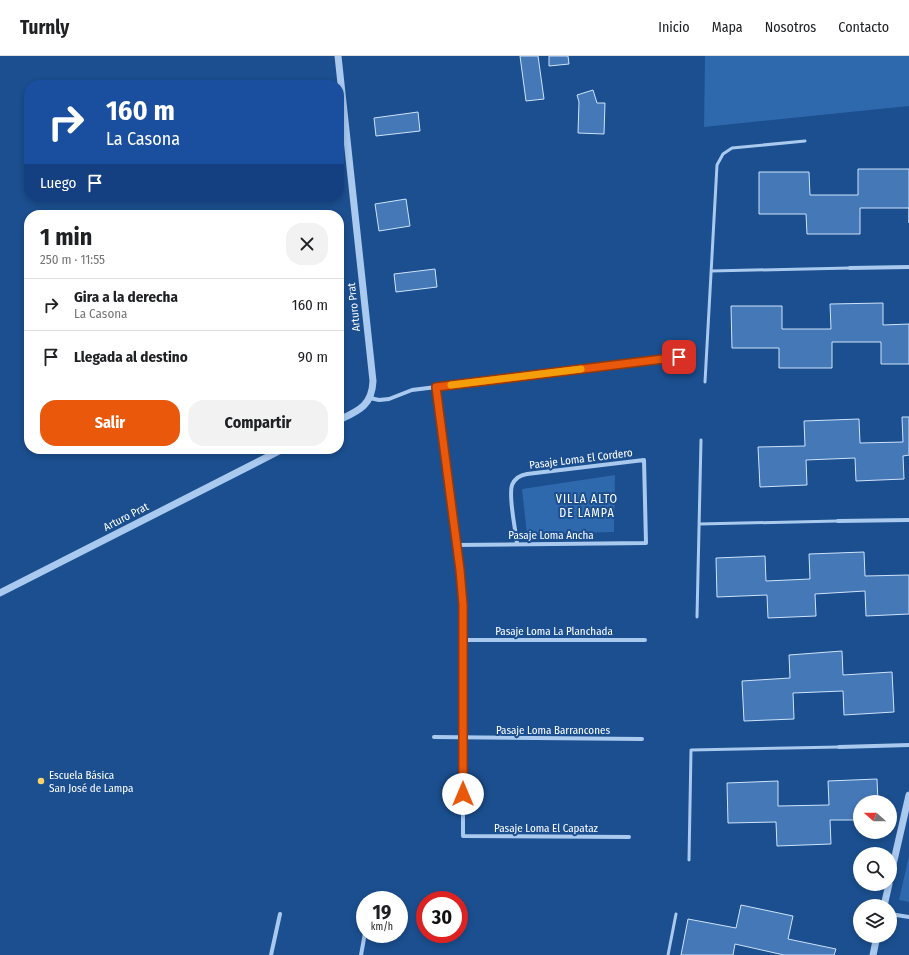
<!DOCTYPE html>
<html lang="es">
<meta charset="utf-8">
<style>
body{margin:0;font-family:"Fira Sans Condensed",sans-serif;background:#f2f2f2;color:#202124;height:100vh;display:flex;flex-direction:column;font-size:15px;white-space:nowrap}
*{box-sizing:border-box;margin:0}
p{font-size:13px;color:#757577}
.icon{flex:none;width:22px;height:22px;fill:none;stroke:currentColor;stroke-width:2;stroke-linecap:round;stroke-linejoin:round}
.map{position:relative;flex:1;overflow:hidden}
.drawer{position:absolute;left:24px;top:154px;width:320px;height:244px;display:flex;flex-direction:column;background:#fff;border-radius:16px;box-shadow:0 2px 6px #0003}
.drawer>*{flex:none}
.guide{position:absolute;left:24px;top:24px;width:320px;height:122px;border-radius:16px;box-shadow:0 2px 6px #0003;background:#1a4fa0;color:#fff;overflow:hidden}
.needle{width:26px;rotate:291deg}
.tools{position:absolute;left:853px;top:739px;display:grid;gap:8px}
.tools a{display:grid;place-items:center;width:44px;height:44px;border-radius:50%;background:#fff;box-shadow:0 2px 6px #0003;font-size:20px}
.speed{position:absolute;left:356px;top:835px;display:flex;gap:8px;font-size:20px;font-weight:700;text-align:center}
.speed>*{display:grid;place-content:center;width:52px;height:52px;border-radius:50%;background:#fff;box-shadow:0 2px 6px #0003;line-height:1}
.speed small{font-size:10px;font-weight:400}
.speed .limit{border:6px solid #d22;background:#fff;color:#111}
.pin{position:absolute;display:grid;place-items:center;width:34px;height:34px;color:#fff;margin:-17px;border-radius:8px;box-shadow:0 2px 6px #0006}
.me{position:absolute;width:44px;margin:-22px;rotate:0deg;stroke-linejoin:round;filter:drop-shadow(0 0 3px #0008)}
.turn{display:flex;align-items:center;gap:14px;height:84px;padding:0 16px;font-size:18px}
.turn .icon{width:52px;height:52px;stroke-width:2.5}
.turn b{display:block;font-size:28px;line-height:34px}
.then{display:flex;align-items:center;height:38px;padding:0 16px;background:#0003;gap:8px;font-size:15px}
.round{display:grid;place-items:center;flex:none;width:42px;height:42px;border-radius:16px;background:#f2f2f2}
.overview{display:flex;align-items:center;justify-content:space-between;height:68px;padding:0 16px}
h1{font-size:24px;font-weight:700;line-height:30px}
.cta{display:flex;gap:8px;margin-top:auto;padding:8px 16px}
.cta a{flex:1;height:46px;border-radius:16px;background:#ea580c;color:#fff;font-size:16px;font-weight:700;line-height:46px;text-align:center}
.cta a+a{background:#f2f2f2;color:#202124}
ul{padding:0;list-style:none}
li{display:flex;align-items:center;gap:12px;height:52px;padding:0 16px;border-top:1px solid #e0e0e0}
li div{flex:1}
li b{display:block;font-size:15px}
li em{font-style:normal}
header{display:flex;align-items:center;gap:24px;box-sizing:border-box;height:56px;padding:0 20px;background:#fff;border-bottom:1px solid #e0e0e0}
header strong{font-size:19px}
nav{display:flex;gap:22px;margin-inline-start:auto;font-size:14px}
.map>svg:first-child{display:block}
.green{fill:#2e69ad}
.building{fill:#4478b7;stroke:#cfe3fa}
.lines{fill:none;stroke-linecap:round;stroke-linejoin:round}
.service{stroke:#a9c9ee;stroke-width:3}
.minor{stroke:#a9c9ee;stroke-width:4}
.tertiary{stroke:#a9c9ee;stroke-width:7}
.route-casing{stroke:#983908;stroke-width:10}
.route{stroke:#ea580c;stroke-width:7}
.slow{stroke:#f59e0b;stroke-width:7}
.poi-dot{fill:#ffd166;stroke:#1b4f8f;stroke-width:1.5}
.labels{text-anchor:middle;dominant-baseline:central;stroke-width:4;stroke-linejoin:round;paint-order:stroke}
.street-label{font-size:11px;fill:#fff;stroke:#1b4f8f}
.poi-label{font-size:11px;fill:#fff;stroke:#1b4f8f;text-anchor:start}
.neighbourhood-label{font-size:12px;letter-spacing:1px;fill:#fff;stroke:#1b4f8f}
</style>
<header>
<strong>Turnly</strong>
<nav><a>Inicio</a><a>Mapa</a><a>Nosotros</a><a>Contacto</a></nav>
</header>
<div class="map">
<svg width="909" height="899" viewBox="0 0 909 899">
<rect width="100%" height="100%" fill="#1b4f8f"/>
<!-- green -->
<path class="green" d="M705,0H909V50L704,71Z
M615,419L614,476L527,478L522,433Z
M909,800V846L899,844Z"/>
<!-- building -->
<path class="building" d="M520,0H538L544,43L526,45Z
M549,0H568L569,8L549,10Z
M593,34L597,47H605L604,78L578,77L579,46L577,39Z
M418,56L420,75L376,80L374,62Z
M858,113H909V167V152H860V178H807L806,158H759V116H809L810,139H858Z
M406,143L410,170L379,175L375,148Z
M435,213L437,231L396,236L394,218Z
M883,247V269L909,268V308H881V286H832V312H779V292H732L731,250H782V273H831L830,248Z
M902,361H909V399L903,400L904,423L856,425L855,402L806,404L807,429L760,431L758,391L805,390L804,365L859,363L860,387L903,386Z
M864,496L865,520L909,519V558L866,560L865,535L815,538L816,560L768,562L767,539L717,541L716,502L765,500L766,525L810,523L809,498Z
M842,595L843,619L892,616L894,656L844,659L843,635L793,637L794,663L744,665L742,625L790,622L789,599Z
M877,723L878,746H860V764H830L831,788L777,790L776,766L728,767L727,727L778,725V750L829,749L828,725Z
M741,849L793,860L788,883L836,893L834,899H784L735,888L733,899H681L688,863L736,872Z"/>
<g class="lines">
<!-- service -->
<path class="service" d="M711,215L850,212
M705,326L717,109L723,98L732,92L805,85
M699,468L838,465
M697,561L701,384
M689,804L691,694L839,691
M668,899L676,858"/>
<!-- minor -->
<path class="minor" d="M850,212L909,211
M436,331L460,514L463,549V780L629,781
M370,342L379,344L389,343L412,334L679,301
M838,465L909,464
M456,489L646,487L644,404L527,418C520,419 515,422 512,429C508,441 516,475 517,488
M463,584H645
M434,681L642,683
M839,691L909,689
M890,858L909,861
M271,899L280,858
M361,899L365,877"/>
<!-- tertiary -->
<path class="tertiary" d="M338,0L373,325C372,350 358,355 339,364
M0,537L283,393
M890,822L909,739
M884,850L889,828
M873,899L877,880"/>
</g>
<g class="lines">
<!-- route casing -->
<g class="route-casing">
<path id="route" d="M463,738V549L460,514L436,331L679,301"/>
</g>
<!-- route -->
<use href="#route" class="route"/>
<!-- slow -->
<path class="slow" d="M451,329L581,313"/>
</g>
<!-- markers -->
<circle class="poi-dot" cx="41" cy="725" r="4"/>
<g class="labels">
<!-- street labels -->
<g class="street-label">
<text transform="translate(354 251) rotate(-96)">Arturo Prat</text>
<text transform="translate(581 403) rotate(-7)">Pasaje Loma El Cordero</text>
<text transform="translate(126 461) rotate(-27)">Arturo Prat</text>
<text x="551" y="479">Pasaje Loma Ancha</text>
<text x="554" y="575">Pasaje Loma La Planchada</text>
<text x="553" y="674">Pasaje Loma Barrancones</text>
<text x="546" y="772">Pasaje Loma El Capataz</text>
</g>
<!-- poi labels -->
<g class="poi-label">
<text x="49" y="719">Escuela Básica<tspan x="49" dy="13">San José de Lampa</tspan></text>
</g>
<!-- neighbourhood labels -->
<g class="neighbourhood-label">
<text x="587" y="443">VILLA ALTO<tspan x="587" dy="14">DE LAMPA</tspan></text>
</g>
</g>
</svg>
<div class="tools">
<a><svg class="needle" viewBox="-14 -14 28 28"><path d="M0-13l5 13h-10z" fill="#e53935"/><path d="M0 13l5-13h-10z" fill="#757577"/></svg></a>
<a><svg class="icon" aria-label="search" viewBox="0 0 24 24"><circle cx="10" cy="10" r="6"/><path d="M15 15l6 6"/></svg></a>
<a><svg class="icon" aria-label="layers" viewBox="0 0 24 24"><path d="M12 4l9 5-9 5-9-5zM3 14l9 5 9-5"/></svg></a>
</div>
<div class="speed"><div>19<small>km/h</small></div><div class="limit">30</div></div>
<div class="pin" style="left:679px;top:301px;background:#d93025"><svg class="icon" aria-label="arrive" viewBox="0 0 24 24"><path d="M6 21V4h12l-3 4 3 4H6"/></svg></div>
<svg class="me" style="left:463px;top:738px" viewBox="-20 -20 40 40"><circle r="19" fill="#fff"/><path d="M0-13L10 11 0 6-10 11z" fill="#ea580c"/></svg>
<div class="guide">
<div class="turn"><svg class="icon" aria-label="right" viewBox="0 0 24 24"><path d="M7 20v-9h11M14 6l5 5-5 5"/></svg><div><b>160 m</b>La Casona</div></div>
<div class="then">Luego<svg class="icon" aria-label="arrive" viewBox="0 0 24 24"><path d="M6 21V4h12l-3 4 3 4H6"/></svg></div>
</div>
<section class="drawer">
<div class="overview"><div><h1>1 min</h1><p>250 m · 11:55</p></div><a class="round"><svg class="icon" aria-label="close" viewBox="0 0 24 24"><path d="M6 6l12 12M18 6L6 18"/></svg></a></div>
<ul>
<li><svg class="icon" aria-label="right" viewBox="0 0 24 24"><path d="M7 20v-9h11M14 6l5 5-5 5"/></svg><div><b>Gira a la derecha</b><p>La Casona</p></div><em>160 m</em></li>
<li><svg class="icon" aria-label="arrive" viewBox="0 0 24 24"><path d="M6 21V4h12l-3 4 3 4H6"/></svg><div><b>Llegada al destino</b></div><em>90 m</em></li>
</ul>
<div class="cta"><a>Salir</a><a>Compartir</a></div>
</section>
</div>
